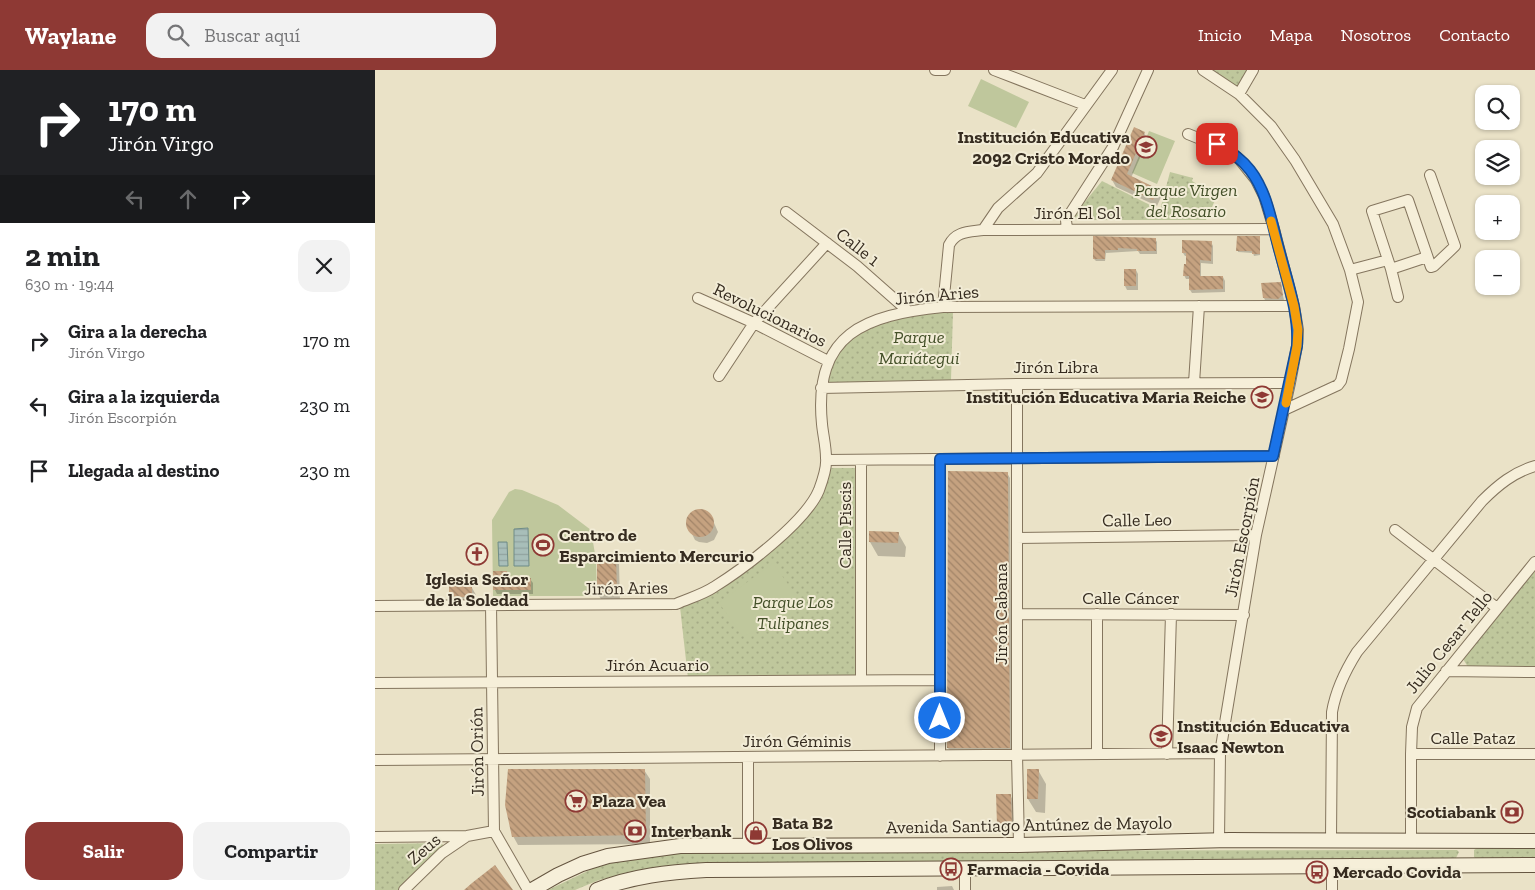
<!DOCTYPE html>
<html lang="es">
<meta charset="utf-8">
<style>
body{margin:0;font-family:"Zilla Slab",serif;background:#f2f2f2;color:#202124;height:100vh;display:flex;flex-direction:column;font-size:19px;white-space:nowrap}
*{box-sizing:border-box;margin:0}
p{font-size:16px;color:#757577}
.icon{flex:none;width:28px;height:28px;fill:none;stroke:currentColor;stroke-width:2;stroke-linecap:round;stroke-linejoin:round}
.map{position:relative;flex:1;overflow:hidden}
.panel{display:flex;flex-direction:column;background:#fff;width:375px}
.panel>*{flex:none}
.guide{background:#202124;color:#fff;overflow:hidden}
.controls{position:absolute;left:1100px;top:15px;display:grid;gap:10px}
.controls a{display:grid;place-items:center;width:45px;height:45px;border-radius:10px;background:#fff;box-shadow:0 1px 4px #0004;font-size:25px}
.pin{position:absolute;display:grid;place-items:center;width:42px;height:42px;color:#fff;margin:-21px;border-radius:10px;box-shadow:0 2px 8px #0006}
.me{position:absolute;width:55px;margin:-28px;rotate:0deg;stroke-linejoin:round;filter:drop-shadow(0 0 4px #0008)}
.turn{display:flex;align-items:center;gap:18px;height:105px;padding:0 25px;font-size:22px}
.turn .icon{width:65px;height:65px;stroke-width:2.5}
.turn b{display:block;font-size:35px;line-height:42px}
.lanes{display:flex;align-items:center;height:48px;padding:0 25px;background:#0003;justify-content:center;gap:25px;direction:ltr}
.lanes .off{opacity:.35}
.round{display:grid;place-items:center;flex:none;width:52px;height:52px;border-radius:15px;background:#f2f2f2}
.overview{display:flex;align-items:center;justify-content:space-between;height:85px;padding:0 25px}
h1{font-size:30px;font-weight:700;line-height:38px}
.button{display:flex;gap:10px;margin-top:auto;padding:10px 25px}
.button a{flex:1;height:58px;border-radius:15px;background:#8e3934;color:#fff;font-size:20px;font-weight:700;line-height:58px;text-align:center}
.button a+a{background:#f2f2f2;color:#202124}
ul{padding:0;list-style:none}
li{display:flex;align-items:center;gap:15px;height:65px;padding:0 25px}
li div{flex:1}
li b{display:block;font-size:19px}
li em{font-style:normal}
header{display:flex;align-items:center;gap:30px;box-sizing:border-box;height:70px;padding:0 25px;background:#8e3934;color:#fff}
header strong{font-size:24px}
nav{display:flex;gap:28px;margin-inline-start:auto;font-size:18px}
.search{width:350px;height:45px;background:#f2f2f2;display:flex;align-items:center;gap:12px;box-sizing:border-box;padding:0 18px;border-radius:15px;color:#757577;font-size:19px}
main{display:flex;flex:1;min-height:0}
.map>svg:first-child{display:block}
.grass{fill:url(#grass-dots)}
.garden{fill:#bfc79c}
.water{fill:url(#water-rules);stroke:#6f8c87}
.shadow{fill:#0003}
.building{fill:url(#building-back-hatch)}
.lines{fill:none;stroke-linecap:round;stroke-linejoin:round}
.minor-casing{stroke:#84755e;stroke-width:12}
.secondary-casing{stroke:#665641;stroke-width:16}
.minor{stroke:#f6efd9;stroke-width:10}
.secondary{stroke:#f6efd9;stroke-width:14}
.route-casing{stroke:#114b97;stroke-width:12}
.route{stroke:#1a73e8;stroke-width:9}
.slow{stroke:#f59e0b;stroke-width:9}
.labels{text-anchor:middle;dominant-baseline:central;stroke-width:4;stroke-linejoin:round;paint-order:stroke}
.poi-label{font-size:18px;font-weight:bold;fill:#362c20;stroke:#f2ecd6;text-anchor:start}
.park-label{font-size:18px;font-style:italic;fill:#445029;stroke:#f2ecd6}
.street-label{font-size:18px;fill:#362c20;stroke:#f2ecd6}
</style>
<header>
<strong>Waylane</strong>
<div class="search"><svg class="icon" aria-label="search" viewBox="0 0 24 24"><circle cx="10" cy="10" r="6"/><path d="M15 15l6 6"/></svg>Buscar aquí</div>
<nav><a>Inicio</a><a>Mapa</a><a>Nosotros</a><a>Contacto</a></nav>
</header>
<main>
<section class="panel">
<div class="guide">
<div class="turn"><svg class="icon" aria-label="right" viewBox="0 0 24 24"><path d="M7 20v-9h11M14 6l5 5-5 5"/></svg><div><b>170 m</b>Jirón Virgo</div></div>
<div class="lanes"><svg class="icon off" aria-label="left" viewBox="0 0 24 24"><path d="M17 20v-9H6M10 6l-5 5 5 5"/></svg><svg class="icon off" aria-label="ahead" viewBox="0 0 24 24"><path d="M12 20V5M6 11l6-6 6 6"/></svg><svg class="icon" aria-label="right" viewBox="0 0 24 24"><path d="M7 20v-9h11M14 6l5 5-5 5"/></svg></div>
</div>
<div class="overview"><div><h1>2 min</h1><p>630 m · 19:44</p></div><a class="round"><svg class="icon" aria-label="close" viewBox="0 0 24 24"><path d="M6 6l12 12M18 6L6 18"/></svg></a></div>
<ul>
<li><svg class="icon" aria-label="right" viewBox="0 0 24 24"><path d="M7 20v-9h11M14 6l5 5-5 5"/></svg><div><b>Gira a la derecha</b><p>Jirón Virgo</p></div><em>170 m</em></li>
<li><svg class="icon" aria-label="left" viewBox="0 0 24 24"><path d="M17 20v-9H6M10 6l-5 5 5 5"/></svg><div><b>Gira a la izquierda</b><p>Jirón Escorpión</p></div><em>230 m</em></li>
<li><svg class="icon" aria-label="arrive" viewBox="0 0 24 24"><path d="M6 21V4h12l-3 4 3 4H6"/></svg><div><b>Llegada al destino</b></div><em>230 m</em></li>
</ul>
<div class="button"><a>Salir</a><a>Compartir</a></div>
</section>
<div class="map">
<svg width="1160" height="820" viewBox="0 0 1160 820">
<defs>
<pattern id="grass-dots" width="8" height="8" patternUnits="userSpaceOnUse" patternTransform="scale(1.25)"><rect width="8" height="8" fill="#bfc79c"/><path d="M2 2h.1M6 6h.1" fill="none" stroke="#a5ab86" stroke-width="1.8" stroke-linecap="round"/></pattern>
<pattern id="water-rules" width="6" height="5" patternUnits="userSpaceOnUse" patternTransform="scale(1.25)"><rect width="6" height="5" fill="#a8beb9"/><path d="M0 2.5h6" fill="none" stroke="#91a39f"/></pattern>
<pattern id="building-back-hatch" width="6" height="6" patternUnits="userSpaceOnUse" patternTransform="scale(1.25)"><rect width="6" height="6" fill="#c5a280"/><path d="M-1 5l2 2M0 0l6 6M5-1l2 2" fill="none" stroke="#a18468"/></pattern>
</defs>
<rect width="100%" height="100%" fill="#eae2c7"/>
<!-- grass -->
<path class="grass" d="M831,0H874L864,18Z
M795,102L818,108L817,111L842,126L831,150H702L699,145L727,111L785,140Z
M578,241L576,310L451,313C454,304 457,295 461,287C479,251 542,243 578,241Z
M456,398H483V605L313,608L305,537L380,491L447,420Z
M1160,501V597H1093L1088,589Z
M66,773L70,777L26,820H0V774Z
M1160,777V790H1103L1099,787V780L1102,778Z
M1082,780L1084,782L1080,790L318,793L261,801L224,810L200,820H173L221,797L265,786L309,781Z"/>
<!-- garden -->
<path class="garden" d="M606,9L654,32L641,58L593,36Z
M774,61L800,71L782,114L757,103Z
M140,419L147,420L183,435L216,460L221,490L222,526H118L117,450L134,422Z
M398,493L427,534L398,557L368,566L344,533Z"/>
<!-- water -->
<path class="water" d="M153,458L154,496H139V459Z
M123,472H132L133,496H124Z"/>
<!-- shadow -->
<path class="shadow" d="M769,63L773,70L756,108L783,120L786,127L782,136L741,117L737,110Z
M720,168L780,169L782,172V184H765L763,181L731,183L730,191H721L719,189Z
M885,169V185L879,186L878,183L863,182V181Z
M836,172L838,176V194L826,193V208L848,207L850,211V222L817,223L815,220V209H811L809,205L812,195L813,186H810L808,183Z
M761,200L763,204V220H752L750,216Z
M905,214L909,230L905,232H891L889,228Z
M575,402L632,403L635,408L637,682H576L573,678Z
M325,440L333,443L336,446L343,462L339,470L332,473L324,472L320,470L312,454L314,446L317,443Z
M495,463H523L531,477L530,487L503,486L495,472Z
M240,488L244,494L245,531H227L223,524L232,491Z
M131,502L133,509H155L158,513V524H122L120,520Z
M96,516L101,525V535H80L75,526Z
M269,700L275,709V774L143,775L138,766Z
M663,700L671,714L670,743L661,742L653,729Z
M635,725L639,732L640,761H627L623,754Z
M577,816L579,820H562V817Z"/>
<!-- building -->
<path class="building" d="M759,57L770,62L752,104L783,119L778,130L736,110Z
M718,166L781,168V181H762V179L743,178V180H730V189H718Z
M862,166H885V184H877V181H861Z
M807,170L837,171L836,191L825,190V206H848V219L814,220V206H808L809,194H811V183H807Z
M749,199H761V216H749Z
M906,212L908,225L903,229L888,228L886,213Z
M573,401L633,402L635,678H572Z
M311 453a14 14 0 1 1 28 0a14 14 0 1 1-28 0Z
M494,461L524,462L523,473L494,472Z
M231,487H241L242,524L222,525V490H231Z
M118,501H132V508H156V520H118Z
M74,515H97V527H74Z
M133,699H270L271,765L137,767L130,735Z
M652,699H664L663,729H652Z
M621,724H636L637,755H622Z
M120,795L138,820H89L97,813Z"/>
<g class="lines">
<!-- minor casing -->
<g class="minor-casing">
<path id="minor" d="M560,0H570
M619,0L710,35
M828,0L864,24L896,56L920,90L958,154L975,200L983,232L974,279L966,311L963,315L909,340
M864,24L878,0
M813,64L855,81L865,90L881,110L889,126L899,159L919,236L923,260L922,276L915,313L881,465L845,683L844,771
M411,142L482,196L533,241
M608,160L623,138L662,103L737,0
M692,160L691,150L738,77L773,0
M1016,199L1052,187
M975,200L1013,190
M1023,227L1016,199L997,141L1033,130L1056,197L1059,196L1080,176L1055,105
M323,228L379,253L453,291
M568,237L574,175C581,161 594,162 608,160L899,159
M344,306L379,253L452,173
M819,313L824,236
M642,314V685L644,775
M446,318L642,314L915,313
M565,389V686
M452,390L899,386
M1020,460L1122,538
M642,468L881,465
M116,535L119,761L153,820
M0,536L301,534C314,528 327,525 339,517C368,499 431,452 444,420C447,412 452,397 451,388C451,376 448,365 447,354C438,263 490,245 568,237L919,236
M643,544L869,545
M1071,601L1160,602
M486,610V390
M0,613L565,610
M722,684V544
M792,684L796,544
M1036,684H1160
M373,687V776
M0,690L845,683
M0,767L92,766L119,761
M956,770L957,642C961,619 970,601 982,582L1107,431C1123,415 1139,402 1160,396
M1036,772V684L1037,657L1042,638L1160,492
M957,796V820
M29,820L67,783L92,766
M590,820V799"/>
</g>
<!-- secondary casing -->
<g class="secondary-casing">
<path id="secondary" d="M157,820L183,805L207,794L233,786L305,776L644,775L855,770L1160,771
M222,820C257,806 294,802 331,800L1160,795"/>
</g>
<!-- minor -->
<use href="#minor" class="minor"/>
<!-- secondary -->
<use href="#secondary" class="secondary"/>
</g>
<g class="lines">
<!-- route casing -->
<g class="route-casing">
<path id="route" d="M565,648V389L898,386L922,276C924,244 913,213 905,183C897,155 893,123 875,100C866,88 855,81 842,74"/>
</g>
<!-- route -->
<use href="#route" class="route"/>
<!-- slow -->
<path class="slow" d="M896,151L919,236L923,260L922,276L911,333"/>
</g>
<!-- icons -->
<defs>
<g id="school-ring" transform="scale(1.125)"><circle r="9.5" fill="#f2ecd6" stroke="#8e3934" stroke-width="1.5"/><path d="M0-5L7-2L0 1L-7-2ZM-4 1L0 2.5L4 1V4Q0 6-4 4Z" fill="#8e3934"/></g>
<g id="stadium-ring" transform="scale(1.125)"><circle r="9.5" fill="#f2ecd6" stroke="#8e3934" stroke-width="1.5"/><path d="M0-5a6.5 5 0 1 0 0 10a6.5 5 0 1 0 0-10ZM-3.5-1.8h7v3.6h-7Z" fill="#8e3934"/></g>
<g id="church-ring" transform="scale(1.125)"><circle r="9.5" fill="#f2ecd6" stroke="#8e3934" stroke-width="1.5"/><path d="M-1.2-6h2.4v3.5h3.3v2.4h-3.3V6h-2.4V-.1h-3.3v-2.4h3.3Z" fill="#8e3934"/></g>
<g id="supermarket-ring" transform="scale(1.125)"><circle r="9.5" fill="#f2ecd6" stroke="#8e3934" stroke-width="1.5"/><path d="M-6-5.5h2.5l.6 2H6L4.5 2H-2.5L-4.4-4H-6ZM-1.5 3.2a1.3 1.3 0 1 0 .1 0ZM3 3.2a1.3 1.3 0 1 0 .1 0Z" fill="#8e3934"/></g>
<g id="bank-ring" transform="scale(1.125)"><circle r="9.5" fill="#f2ecd6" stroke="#8e3934" stroke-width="1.5"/><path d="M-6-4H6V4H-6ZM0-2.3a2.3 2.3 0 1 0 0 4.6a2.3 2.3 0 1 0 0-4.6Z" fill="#8e3934"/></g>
<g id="shop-ring" transform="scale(1.125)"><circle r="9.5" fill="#f2ecd6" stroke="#8e3934" stroke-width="1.5"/><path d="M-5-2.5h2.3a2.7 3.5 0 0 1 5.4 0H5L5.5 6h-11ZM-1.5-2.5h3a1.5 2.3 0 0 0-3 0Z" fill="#8e3934"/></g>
<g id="bus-ring" transform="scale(1.125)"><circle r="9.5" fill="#f2ecd6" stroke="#8e3934" stroke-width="1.5"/><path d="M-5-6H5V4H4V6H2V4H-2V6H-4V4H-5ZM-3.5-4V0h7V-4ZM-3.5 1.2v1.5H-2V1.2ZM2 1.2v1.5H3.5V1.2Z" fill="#8e3934"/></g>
</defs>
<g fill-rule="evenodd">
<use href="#school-ring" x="771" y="77"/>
<use href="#school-ring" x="887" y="327"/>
<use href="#stadium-ring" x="168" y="475"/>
<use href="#church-ring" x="102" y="484"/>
<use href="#school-ring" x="786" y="666"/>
<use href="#supermarket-ring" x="201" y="731"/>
<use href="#bank-ring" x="1137" y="742"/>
<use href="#bank-ring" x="260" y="761"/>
<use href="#shop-ring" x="381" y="763"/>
<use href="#bus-ring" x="576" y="799"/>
<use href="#bus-ring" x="942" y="802"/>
</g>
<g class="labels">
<!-- poi labels -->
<g class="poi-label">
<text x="755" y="67" text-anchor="end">Institución Educativa<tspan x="755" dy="21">2092 Cristo Morado</tspan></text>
<text x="871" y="327" text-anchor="end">Institución Educativa Maria Reiche</text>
<text x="184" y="465">Centro de<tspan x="184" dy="21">Esparcimiento Mercurio</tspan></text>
<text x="102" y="509" text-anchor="middle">Iglesia Señor<tspan x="102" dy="21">de la Soledad</tspan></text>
<text x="802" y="656">Institución Educativa<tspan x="802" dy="21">Isaac Newton</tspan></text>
<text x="217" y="731">Plaza Vea</text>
<text x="1121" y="742" text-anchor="end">Scotiabank</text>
<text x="397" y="753">Bata B2<tspan x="397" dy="21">Los Olivos</tspan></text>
<text x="276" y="761">Interbank</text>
<text x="592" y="799">Farmacia - Covida</text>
<text x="958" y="802">Mercado Covida</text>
</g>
<!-- park labels -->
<g class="park-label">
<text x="811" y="120">Parque Virgen<tspan x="811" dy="21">del Rosario</tspan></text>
<text x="544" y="267">Parque<tspan x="544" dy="21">Mariátegui</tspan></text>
<text x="418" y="532">Parque Los<tspan x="418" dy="21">Tulipanes</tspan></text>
</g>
<!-- street labels -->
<g class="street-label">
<text x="702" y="143">Jirón El Sol</text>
<text transform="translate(483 177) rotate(38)">Calle 1</text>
<text transform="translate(562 225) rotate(-5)">Jirón Aries</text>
<text transform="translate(395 245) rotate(26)">Revolucionarios</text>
<text x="681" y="297">Jirón Libra</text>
<text transform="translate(762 450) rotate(-1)">Calle Leo</text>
<text transform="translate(470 455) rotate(-90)">Calle Piscis</text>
<text transform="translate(867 467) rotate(-79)">Jirón Escorpión</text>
<text transform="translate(251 518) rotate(-1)">Jirón Aries</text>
<text x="756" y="528">Calle Cáncer</text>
<text transform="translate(626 544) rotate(-90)">Jirón Cabana</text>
<text transform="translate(1074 572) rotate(-51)">Julio Cesar Tello</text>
<text x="282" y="595">Jirón Acuario</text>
<text x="1098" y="668">Calle Pataz</text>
<text x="422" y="671">Jirón Géminis</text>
<text transform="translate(102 682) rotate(-91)">Jirón Orión</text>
<text transform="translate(654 755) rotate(-1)">Avenida Santiago Antúnez de Mayolo</text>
<text transform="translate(49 779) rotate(-41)">Zeus</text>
</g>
</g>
</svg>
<div class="controls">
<a><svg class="icon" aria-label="search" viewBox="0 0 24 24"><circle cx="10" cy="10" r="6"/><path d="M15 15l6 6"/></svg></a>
<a><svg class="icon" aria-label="layers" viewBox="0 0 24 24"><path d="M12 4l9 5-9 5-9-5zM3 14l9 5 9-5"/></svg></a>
<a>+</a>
<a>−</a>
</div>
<div class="pin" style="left:842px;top:74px;background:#d93025"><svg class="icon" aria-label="arrive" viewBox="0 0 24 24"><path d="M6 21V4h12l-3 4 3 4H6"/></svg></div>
<svg class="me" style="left:565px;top:648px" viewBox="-20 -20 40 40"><circle r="17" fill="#1a73e8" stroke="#fff" stroke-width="3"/><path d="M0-11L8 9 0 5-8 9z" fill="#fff"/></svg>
</div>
</main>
